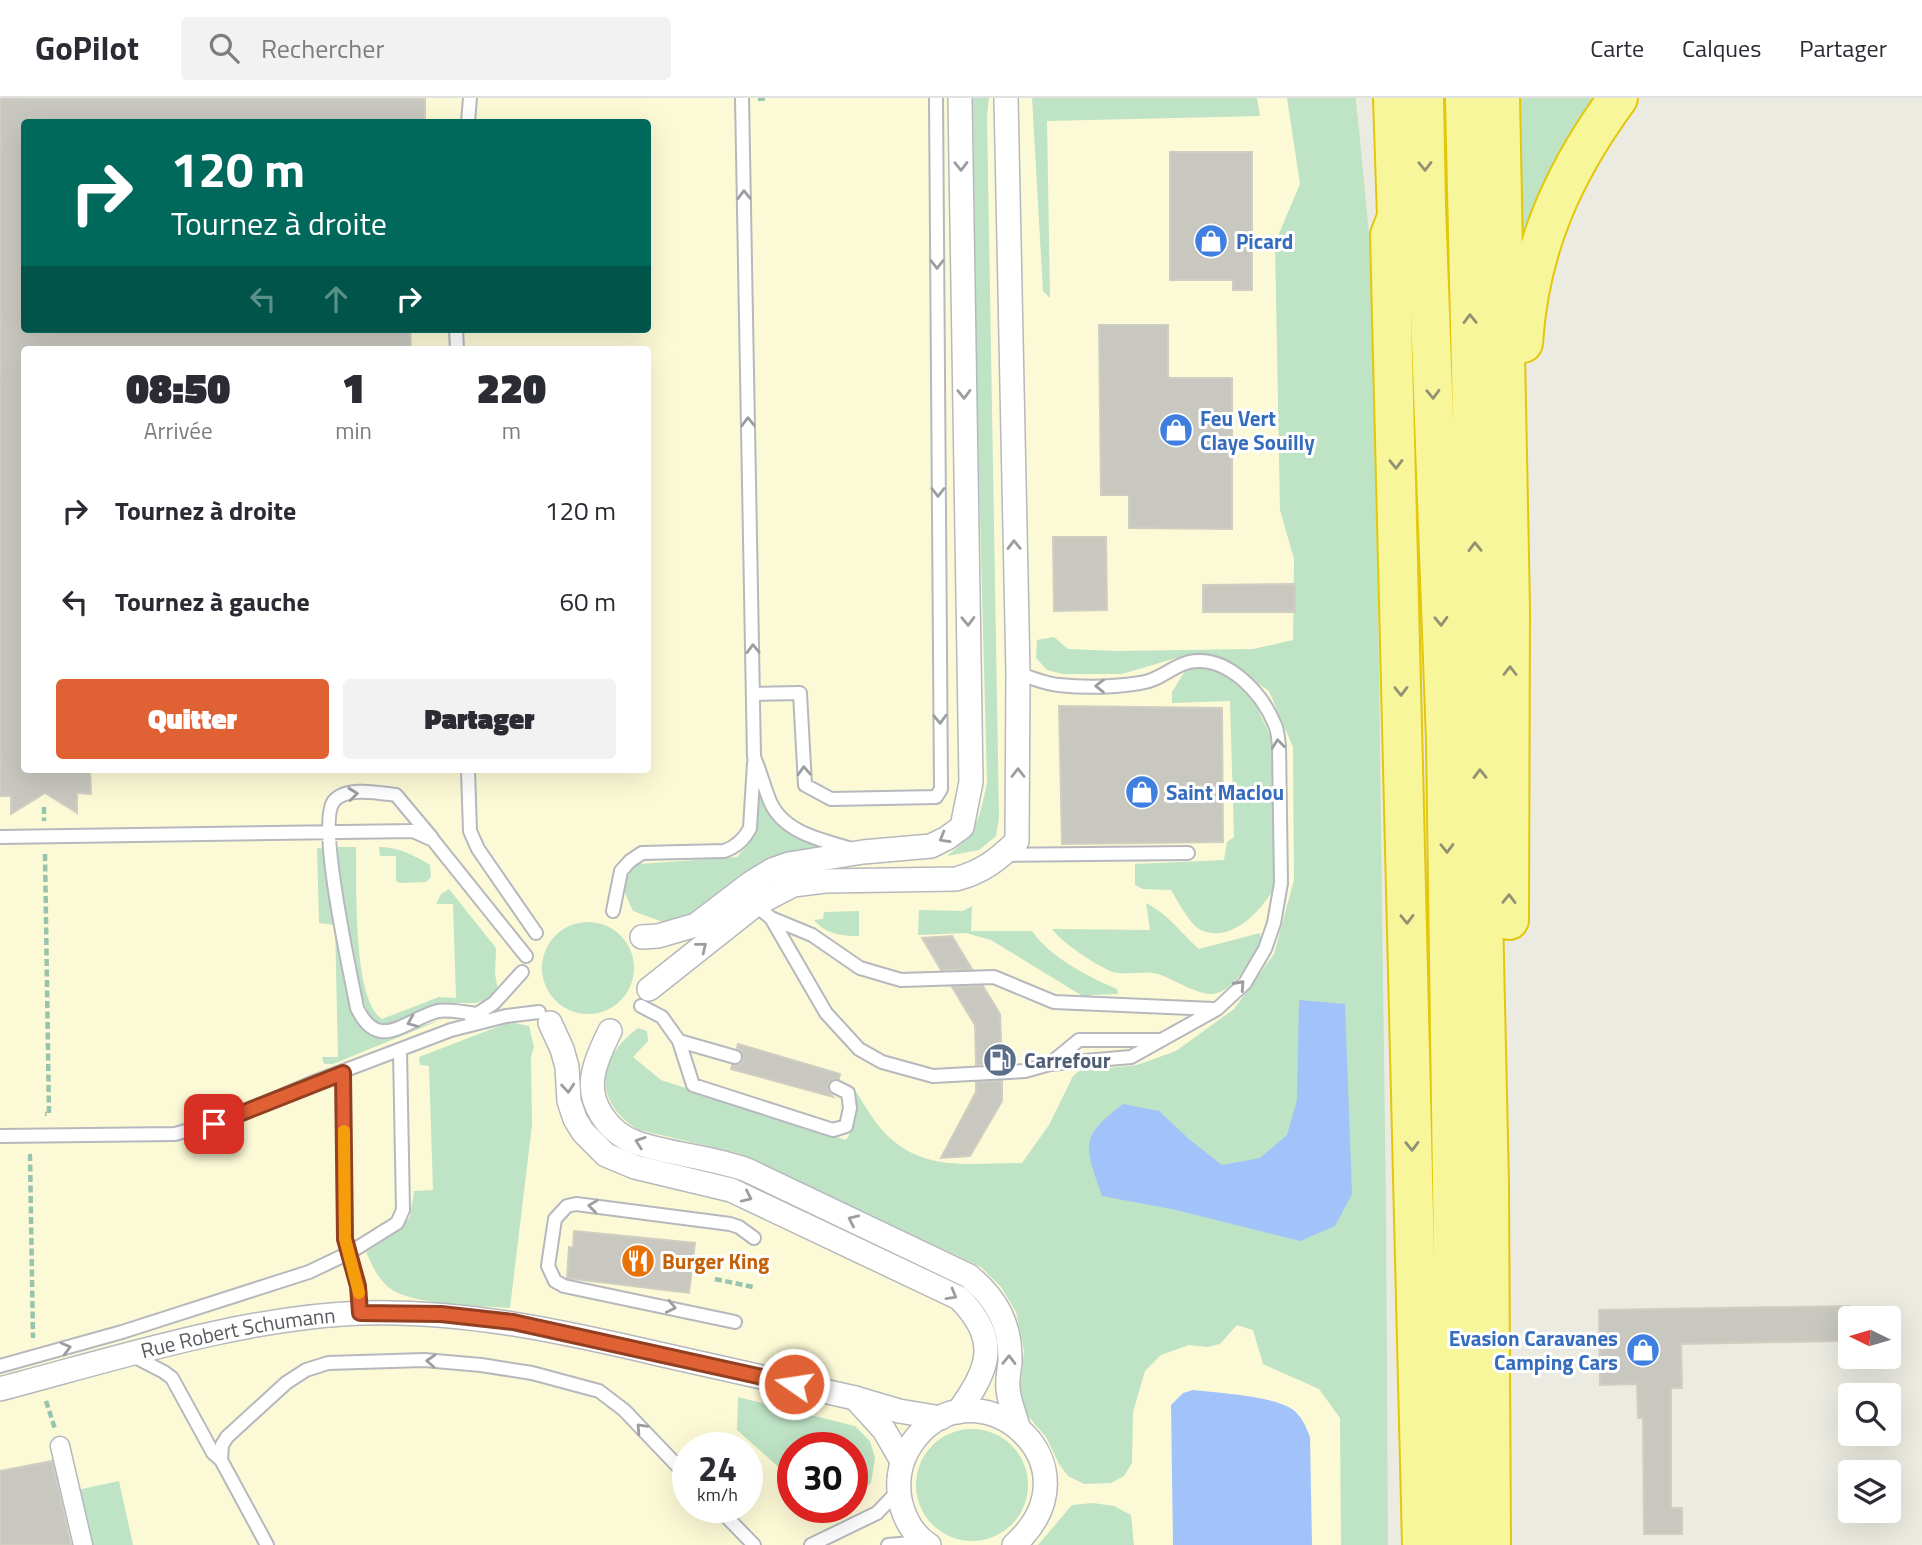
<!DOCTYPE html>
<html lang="fr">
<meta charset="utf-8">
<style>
body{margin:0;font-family:"Titillium Web",sans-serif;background:#f2f2f3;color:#2b2b33;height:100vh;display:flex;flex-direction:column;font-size:26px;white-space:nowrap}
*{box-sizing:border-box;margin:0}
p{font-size:23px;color:#7c7c81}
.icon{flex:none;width:38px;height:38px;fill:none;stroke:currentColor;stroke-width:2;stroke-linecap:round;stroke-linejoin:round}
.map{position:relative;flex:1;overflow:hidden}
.side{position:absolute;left:21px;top:248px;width:630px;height:427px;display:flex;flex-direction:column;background:#fff;border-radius:7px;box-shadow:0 7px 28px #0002}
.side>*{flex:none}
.banner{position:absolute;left:21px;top:21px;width:630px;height:214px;border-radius:7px;box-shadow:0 7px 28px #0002;background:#00695c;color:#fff;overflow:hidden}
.needle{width:46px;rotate:275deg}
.tools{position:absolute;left:1838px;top:1208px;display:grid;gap:14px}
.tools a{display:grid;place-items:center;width:63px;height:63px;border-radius:7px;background:#fff;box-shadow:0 7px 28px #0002;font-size:35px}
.speed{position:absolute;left:672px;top:1334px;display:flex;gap:14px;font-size:35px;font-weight:700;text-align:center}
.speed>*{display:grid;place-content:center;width:91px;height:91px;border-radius:50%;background:#fff;box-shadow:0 7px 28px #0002;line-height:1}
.speed small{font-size:18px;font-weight:400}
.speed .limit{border:10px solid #d22;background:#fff;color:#111}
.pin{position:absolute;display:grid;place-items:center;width:60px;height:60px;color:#fff;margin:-30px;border-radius:14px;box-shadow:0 4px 10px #0006}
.me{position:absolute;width:77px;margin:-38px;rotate:283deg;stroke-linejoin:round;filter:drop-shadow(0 0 5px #0008)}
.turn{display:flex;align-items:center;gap:24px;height:147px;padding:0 35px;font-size:32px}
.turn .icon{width:91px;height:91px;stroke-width:2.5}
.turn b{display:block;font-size:49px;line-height:60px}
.lanes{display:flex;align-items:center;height:66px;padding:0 35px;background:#0003;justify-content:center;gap:35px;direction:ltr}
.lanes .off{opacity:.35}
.eta{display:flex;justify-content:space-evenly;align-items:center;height:119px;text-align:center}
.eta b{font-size:42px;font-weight:800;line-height:49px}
.button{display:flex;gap:14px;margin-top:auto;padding:14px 35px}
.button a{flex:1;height:80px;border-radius:7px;background:#e06133;color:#fff;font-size:28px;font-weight:800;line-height:80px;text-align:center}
.button a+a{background:#f2f2f3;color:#2b2b33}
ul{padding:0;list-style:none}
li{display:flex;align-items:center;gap:21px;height:91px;padding:0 35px}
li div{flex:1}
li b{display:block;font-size:26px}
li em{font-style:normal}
header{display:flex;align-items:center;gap:42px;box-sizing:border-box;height:98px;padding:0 35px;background:#fff;border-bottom:2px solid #e1e1e2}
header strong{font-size:33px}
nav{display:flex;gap:38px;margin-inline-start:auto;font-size:24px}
.search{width:490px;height:63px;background:#f2f2f3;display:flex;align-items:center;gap:18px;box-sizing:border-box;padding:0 24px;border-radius:7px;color:#7c7c81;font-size:26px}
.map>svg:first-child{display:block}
.commercial{fill:#fcfad6;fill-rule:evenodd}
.green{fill:#bee3c5}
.water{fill:#a2c3fa}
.building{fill:#c8c8c0;stroke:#d0cec0;stroke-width:2}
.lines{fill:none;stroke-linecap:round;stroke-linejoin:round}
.service-casing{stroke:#b6b8bd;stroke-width:16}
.pedestrian-casing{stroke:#b6b8bd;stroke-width:21}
.minor-casing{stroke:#b6b8bd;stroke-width:26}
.trunk-casing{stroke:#e2c70b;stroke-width:42}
.path{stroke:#98c3ac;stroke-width:4.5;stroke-dasharray:7 3.5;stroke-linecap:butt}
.service{stroke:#fff;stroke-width:12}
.pedestrian{stroke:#fff;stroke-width:18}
.minor{stroke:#fff;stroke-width:23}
.trunk{stroke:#f8f69a;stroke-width:38}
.oneway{stroke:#9b9da0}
.oneway2{stroke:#919175}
.route-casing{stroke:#923f21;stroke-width:18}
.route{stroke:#e06133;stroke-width:12}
.slow{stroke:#f59e0b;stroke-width:12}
.labels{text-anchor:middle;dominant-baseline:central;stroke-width:6;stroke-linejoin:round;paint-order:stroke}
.shop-label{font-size:21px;font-weight:bold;fill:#366cbe;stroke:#fff;text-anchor:start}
.service-label{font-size:21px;font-weight:bold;fill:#4e5e75;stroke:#fff;text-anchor:start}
.food-label{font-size:21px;font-weight:bold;fill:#c56008;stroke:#fff;text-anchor:start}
.street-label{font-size:21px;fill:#595b61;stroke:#fff}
</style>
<header>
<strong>GoPilot</strong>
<div class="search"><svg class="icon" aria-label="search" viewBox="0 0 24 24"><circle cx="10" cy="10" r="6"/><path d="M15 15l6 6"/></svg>Rechercher</div>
<nav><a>Carte</a><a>Calques</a><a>Partager</a></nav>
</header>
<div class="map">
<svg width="1922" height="1447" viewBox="0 0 1922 1447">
<rect width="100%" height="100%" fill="#ecebe1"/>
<!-- commercial -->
<path class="commercial" d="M0,0H1357L1366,147L1379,1447H0ZM24,24H648V231H24ZM24,252H648V672H24ZM688,1349H747V1409H688ZM793,1349H852V1409H793Z"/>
<!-- green -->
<path class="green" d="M973,0H989L987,18L999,720L996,738L979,752L947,758C978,733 979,722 987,685L977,302Z
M1032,0H1257L1260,18L1047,23L1050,200L1043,193Z
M1287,0H1356L1374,188L1386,1111L1388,1447H1341L1340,1320L1319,1291L1263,1266L1253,1232L1237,1227L1220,1246L1207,1249L1189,1247L1161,1257L1145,1273L1133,1314L1132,1365L1124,1378L1111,1385L1084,1386L1068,1378L1059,1366L1046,1339L1028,1318L1020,1295L1024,1252L1016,1214L1001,1189L981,1169L738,1055L639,1032C592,1004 597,960 638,930L647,933L648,943L633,959L661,982L846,1042C859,1021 859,1011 853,989C861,1001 868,1014 877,1026C917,1076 965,1065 1022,1065L1049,1027L1073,978L1079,973L1137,967L1176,953L1234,911L1274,856L1294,782L1293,649L1269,593L1218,558L1176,560L1122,576H1063L1047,572L1036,560L1037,542L1054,539L1068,551L1116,553L1253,551L1293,542L1294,461L1280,412L1275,145L1300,86Z
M1514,0H1607L1516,166Z
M1188,568L1222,574L1253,601L1271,639L1276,786C1264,811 1230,848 1199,831C1190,826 1177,802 1171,792L1143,791L1135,787V766L1224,762L1227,744L1234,739L1230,603L1172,605V594Z
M756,687C770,724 792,740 829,751L692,822L663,824L633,813L624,793L628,773L639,766L737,759C762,734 759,720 756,687Z
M338,749H356C357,785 352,901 382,921L439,899L456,900L453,806H436L441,796L449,791L496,850L495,876L498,891L486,902L475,905H447L391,925L379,927L370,919L363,902L337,768Z
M379,749C398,749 414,757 430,767L431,779L426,784L400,785L396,783V758H380Z
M317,750L325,751L354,920L366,934L377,939L391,938L443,921L333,966H324L322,959H338L335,827L319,825Z
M1146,805C1169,817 1180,834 1199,851L1260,835L1262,844C1250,861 1235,895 1211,896C1197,896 1174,882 1161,877C1146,871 1128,878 1113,874C1097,868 1062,845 1052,831L1150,832Z
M972,808L971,833H1032C1051,860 1087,878 1117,891L1118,896L1091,897L1089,902L991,842L966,835L918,837L919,812L963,813Z
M859,813V838C841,838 826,836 814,822L823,821L824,814Z
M542 870a46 46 0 1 1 92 0a46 46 0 1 1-92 0Z
M510,924L529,928L534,949L531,959L532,1027L510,1210C480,1207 404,1208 385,1186C376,1177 371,1165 366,1154L395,1135L410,1119L414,1093L433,1092L429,968L420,967L419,959Z
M738,1299L855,1328L870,1343L875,1360L871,1385L852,1403V1349H793V1382L737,1332Z
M916 1387a56 56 0 1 1 112 0a56 56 0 1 1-112 0Z
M119,1383L133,1447H86L73,1393Z
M1093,1405L1114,1408L1131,1417L1134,1447H1038L1072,1407Z"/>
<!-- water -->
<path class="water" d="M1299,902L1345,906L1352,1096L1335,1128L1300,1143L1176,1112L1102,1098C1085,1048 1078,1040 1123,1006L1159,1013L1190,1042L1222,1067L1260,1060L1287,1037L1297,1002Z
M1193,1292C1219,1295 1272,1298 1292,1311C1302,1318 1306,1329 1310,1339L1312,1447H1173L1171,1307L1183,1295Z"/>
<!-- building -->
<path class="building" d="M0,0H425V24H24V231H410L411,252H24V672H90L91,696L77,695V715L45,695L11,716V698H0Z
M1170,54H1252V192H1233V182H1170Z
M1099,227H1168V280H1232V431L1129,430V397H1101Z
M1053,439H1106L1107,512L1054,513Z
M1295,486V514H1203V487Z
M1059,608L1222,610L1223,744L1062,746Z
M952,838L972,871L941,872L922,840Z
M983,888L1000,916L1002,966L976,967L975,927L952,889Z
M738,946L840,976L839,981H832L828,986V993L833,999L731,971L732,967L741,966L744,961L742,953L737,950Z
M1002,983V1003L970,1058L941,1060L976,994V984Z
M574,1133L695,1145L689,1195L567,1180L569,1149L573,1150Z
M1850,1208V1240L1839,1243L1681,1246L1682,1290H1671V1410H1682V1436H1644L1643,1320H1638L1637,1286L1600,1287L1599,1212Z
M52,1363L71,1447H0V1373Z"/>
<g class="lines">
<!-- service casing -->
<g class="service-casing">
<path id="service" d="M742,0L754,659C760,673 764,688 769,701C782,735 822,742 852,751
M468,24L470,0
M456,231L457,252
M753,596L800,595L805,687L831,701L936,699L941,691L936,0
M468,672L470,733L478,751L536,835
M0,739L413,733L433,742L526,858
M432,740L396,697C380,695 346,688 334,703C316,724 351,877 357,910C379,956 406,921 438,913C450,911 466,915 478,916
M1003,757L1188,755
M755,807L771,820L826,915L859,951L882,964L933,978L1025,973L1050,966L1131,959L1217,911L1245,885L1265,851L1274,825L1281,785L1279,648C1278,641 1278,633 1275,627C1262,595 1227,556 1189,564C1172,568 1159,583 1140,585C1114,589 1085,590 1059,587C1045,586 1031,579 1018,576
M613,813L621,773L630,763L642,755L724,753C736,749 744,742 750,730L754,665
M771,820L812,837L860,870L901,882L994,879L1054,904L1213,911
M641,908L662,919L679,943L693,987L833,1032L846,1028L850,1010L848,995L836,989
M471,920L494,905L522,874
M679,943L735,959
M1051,965L1079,942H1161
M343,975L345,1141L358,1188L360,1215
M0,1038L175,1036L231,1020L309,986L451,932L506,918L539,914
M735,1224L564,1188L555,1183L548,1168L555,1121L567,1108L576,1106L730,1126L739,1129L754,1140
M131,1257L164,1274L172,1280L213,1355L221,1362L267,1447
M0,1268L122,1234L309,1174L349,1155L397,1125L403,1112L400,953
M221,1362L222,1347L227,1339L286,1285L306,1272L328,1265L424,1262L481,1267L532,1275L599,1293L624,1312L688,1379
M717,1409L754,1447
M811,1447L877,1415L898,1393
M888,1447L923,1444"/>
</g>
<!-- pedestrian casing -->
<g class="pedestrian-casing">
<path id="pedestrian" d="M60,1348L83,1447"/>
</g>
<!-- minor casing -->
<g class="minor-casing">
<g id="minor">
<path d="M642,839L658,838L696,827L751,785L772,772L789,766L863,754L931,748L947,740L962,729L971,684L960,0"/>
<path d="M649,891L755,807L793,787L825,783L956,781C982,774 998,762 1017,743L1018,576L1006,0"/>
<path d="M550,925L562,951L567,969L569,1003L575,1021L583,1034L606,1057L635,1069L731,1092L959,1200C1001,1242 989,1271 958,1314"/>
<path d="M610,933C604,945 597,959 594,973C586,1004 608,1035 637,1045C673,1057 711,1059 747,1072L969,1178C997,1201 1011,1227 1010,1264C1009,1273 1007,1282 1008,1291C1009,1304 1015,1317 1018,1329"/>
<path id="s1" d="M0,1291C114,1261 244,1219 362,1215C463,1212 561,1233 659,1256C724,1271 790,1285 855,1300L899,1313L941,1320"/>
<path d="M855,1300L884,1332L902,1363"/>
<path d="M929,1447C908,1434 897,1406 899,1382C900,1363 908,1348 921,1334C983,1268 1102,1367 1014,1447"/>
</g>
</g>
<!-- trunk casing -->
<g class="trunk-casing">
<path id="trunk" d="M1393,0L1397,119L1390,137L1422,1447
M1424,0L1426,108L1446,642L1457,1447
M1465,0L1489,1087L1491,1447
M1500,0L1510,510L1509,822
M1523,245C1529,151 1563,75 1618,0"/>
</g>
<!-- path -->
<path class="path" d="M758,1L768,0
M44,709V723
M45,756L49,1016H45
M32,1058H30L33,1240
M715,1181L753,1189
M46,1303L55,1331"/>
<!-- service -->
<use href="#service" class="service"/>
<!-- pedestrian -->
<use href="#pedestrian" class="pedestrian"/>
<!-- minor -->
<use href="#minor" class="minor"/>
<!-- trunk -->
<use href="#trunk" class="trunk"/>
</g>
<!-- one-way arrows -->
<defs><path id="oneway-chevron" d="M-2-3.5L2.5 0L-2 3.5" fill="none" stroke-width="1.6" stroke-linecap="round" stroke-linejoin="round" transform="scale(1.75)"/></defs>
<g class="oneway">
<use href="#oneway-chevron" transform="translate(961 68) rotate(89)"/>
<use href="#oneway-chevron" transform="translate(744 97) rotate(-91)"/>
<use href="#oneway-chevron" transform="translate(937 166) rotate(90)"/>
<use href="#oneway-chevron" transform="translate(964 296) rotate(89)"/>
<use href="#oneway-chevron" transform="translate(748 324) rotate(-91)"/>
<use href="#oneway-chevron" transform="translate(938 394) rotate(90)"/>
<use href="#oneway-chevron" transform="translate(1014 447) rotate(-91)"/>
<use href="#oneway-chevron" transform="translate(968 523) rotate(89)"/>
<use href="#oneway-chevron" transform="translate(753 551) rotate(-91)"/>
<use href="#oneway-chevron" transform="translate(1100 588) rotate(-179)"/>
<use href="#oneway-chevron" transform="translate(940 621) rotate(88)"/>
<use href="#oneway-chevron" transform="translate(1278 646) rotate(-96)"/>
<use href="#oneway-chevron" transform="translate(804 673) rotate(-93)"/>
<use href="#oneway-chevron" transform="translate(1018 675) rotate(-90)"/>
<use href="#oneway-chevron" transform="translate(353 696) rotate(-6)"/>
<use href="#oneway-chevron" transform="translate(944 740) rotate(150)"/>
<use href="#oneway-chevron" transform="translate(702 849) rotate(-39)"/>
<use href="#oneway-chevron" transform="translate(1240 887) rotate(-48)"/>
<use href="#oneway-chevron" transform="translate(412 924) rotate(157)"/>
<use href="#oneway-chevron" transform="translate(568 990) rotate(85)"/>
<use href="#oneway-chevron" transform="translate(640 1044) rotate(-161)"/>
<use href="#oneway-chevron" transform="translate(747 1099) rotate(25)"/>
<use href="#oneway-chevron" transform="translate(593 1108) rotate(-173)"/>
<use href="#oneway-chevron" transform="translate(853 1122) rotate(-155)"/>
<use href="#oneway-chevron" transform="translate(952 1197) rotate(30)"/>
<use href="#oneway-chevron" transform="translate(671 1209) rotate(12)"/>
<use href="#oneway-chevron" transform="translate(66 1250) rotate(-15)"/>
<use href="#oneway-chevron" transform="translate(1009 1262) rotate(-89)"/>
<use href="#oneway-chevron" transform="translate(431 1263) rotate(-177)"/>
<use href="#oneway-chevron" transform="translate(641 1330) rotate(-133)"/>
</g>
<g class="oneway2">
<use href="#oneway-chevron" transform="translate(1425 68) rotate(89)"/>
<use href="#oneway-chevron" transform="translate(1470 221) rotate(-91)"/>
<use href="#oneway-chevron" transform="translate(1433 296) rotate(88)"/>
<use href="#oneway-chevron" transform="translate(1396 366) rotate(89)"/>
<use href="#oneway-chevron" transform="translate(1475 449) rotate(-91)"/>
<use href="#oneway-chevron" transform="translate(1441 523) rotate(88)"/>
<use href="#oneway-chevron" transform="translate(1510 573) rotate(-90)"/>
<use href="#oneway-chevron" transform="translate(1401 593) rotate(89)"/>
<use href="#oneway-chevron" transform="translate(1480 676) rotate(-91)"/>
<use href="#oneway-chevron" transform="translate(1447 750) rotate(89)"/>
<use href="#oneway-chevron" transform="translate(1509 801) rotate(-89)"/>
<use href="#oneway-chevron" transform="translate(1407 821) rotate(89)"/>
<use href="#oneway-chevron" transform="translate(1412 1048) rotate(89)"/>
</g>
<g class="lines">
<!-- route casing -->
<g class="route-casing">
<path id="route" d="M214,1026L343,975L345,1141L358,1188L360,1215L441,1216L513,1224L794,1286"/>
</g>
<!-- route -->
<use href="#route" class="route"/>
<!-- slow -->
<path class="slow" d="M344,1033L345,1141L359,1195"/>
</g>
<!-- icons -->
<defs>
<g id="shop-disc" transform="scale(1.75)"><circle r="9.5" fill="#3f7fe0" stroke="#fff"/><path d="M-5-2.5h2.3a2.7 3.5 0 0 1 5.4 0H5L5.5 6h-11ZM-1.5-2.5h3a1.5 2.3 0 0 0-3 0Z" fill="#fff"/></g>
<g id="fuel-disc" transform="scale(1.75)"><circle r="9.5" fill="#5c6f8a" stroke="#fff"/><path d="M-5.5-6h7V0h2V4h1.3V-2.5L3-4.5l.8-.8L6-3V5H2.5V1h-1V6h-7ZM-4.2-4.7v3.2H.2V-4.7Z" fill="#fff"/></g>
<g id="restaurant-disc" transform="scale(1.75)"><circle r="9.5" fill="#e8710a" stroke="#fff"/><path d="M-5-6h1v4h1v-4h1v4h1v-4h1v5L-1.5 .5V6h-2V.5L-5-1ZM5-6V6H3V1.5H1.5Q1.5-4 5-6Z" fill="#fff"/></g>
</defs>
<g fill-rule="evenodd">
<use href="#shop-disc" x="1211" y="143"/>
<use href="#shop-disc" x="1176" y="332"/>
<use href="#shop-disc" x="1142" y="694"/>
<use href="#fuel-disc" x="1000" y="962"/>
<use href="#restaurant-disc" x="638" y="1163"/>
<use href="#shop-disc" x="1643" y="1252"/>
</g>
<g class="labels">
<!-- shop labels -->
<g class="shop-label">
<text x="1236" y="143">Picard</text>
<text x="1200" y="320">Feu Vert<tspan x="1200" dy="24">Claye Souilly</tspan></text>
<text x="1166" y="694">Saint Maclou</text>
<text x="1618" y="1240" text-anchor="end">Evasion Caravanes<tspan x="1618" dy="24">Camping Cars</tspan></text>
</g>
<!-- service labels -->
<g class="service-label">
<text x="1024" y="962">Carrefour</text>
</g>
<!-- food labels -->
<g class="food-label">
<text x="662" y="1163">Burger King</text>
</g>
<!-- street labels -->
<g class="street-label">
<text stroke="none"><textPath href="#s1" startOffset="245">Rue Robert Schumann</textPath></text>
</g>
</g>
</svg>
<div class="tools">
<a><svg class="needle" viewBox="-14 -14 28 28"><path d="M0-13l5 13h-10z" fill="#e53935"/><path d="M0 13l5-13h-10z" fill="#7c7c81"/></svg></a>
<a><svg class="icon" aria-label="search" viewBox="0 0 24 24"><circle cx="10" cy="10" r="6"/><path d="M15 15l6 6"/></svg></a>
<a><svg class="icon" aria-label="layers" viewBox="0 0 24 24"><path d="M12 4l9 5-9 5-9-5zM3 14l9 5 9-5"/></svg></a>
</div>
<div class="speed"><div>24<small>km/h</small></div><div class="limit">30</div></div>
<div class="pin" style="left:214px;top:1026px;background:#d93025"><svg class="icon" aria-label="arrive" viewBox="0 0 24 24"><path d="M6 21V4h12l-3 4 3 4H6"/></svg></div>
<svg class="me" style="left:794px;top:1286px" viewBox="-20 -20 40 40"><circle r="17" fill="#e06133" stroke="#fff" stroke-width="3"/><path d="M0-11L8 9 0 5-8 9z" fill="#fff"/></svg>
<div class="banner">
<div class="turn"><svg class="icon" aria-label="right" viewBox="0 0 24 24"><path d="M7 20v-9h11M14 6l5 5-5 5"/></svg><div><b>120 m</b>Tournez à droite</div></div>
<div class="lanes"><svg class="icon off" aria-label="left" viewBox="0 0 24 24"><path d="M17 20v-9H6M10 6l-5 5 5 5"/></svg><svg class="icon off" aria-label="ahead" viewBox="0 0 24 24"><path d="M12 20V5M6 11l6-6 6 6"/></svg><svg class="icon" aria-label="right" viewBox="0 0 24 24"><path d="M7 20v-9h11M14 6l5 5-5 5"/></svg></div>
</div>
<section class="side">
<div class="eta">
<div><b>08:50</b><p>Arrivée</p></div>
<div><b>1</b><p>min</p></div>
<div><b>220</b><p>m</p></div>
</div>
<ul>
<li><svg class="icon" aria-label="right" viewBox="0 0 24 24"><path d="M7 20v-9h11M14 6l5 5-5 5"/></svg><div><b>Tournez à droite</b></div><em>120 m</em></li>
<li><svg class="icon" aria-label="left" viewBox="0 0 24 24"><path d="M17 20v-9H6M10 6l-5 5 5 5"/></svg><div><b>Tournez à gauche</b></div><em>60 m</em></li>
</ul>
<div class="button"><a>Quitter</a><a>Partager</a></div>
</section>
</div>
